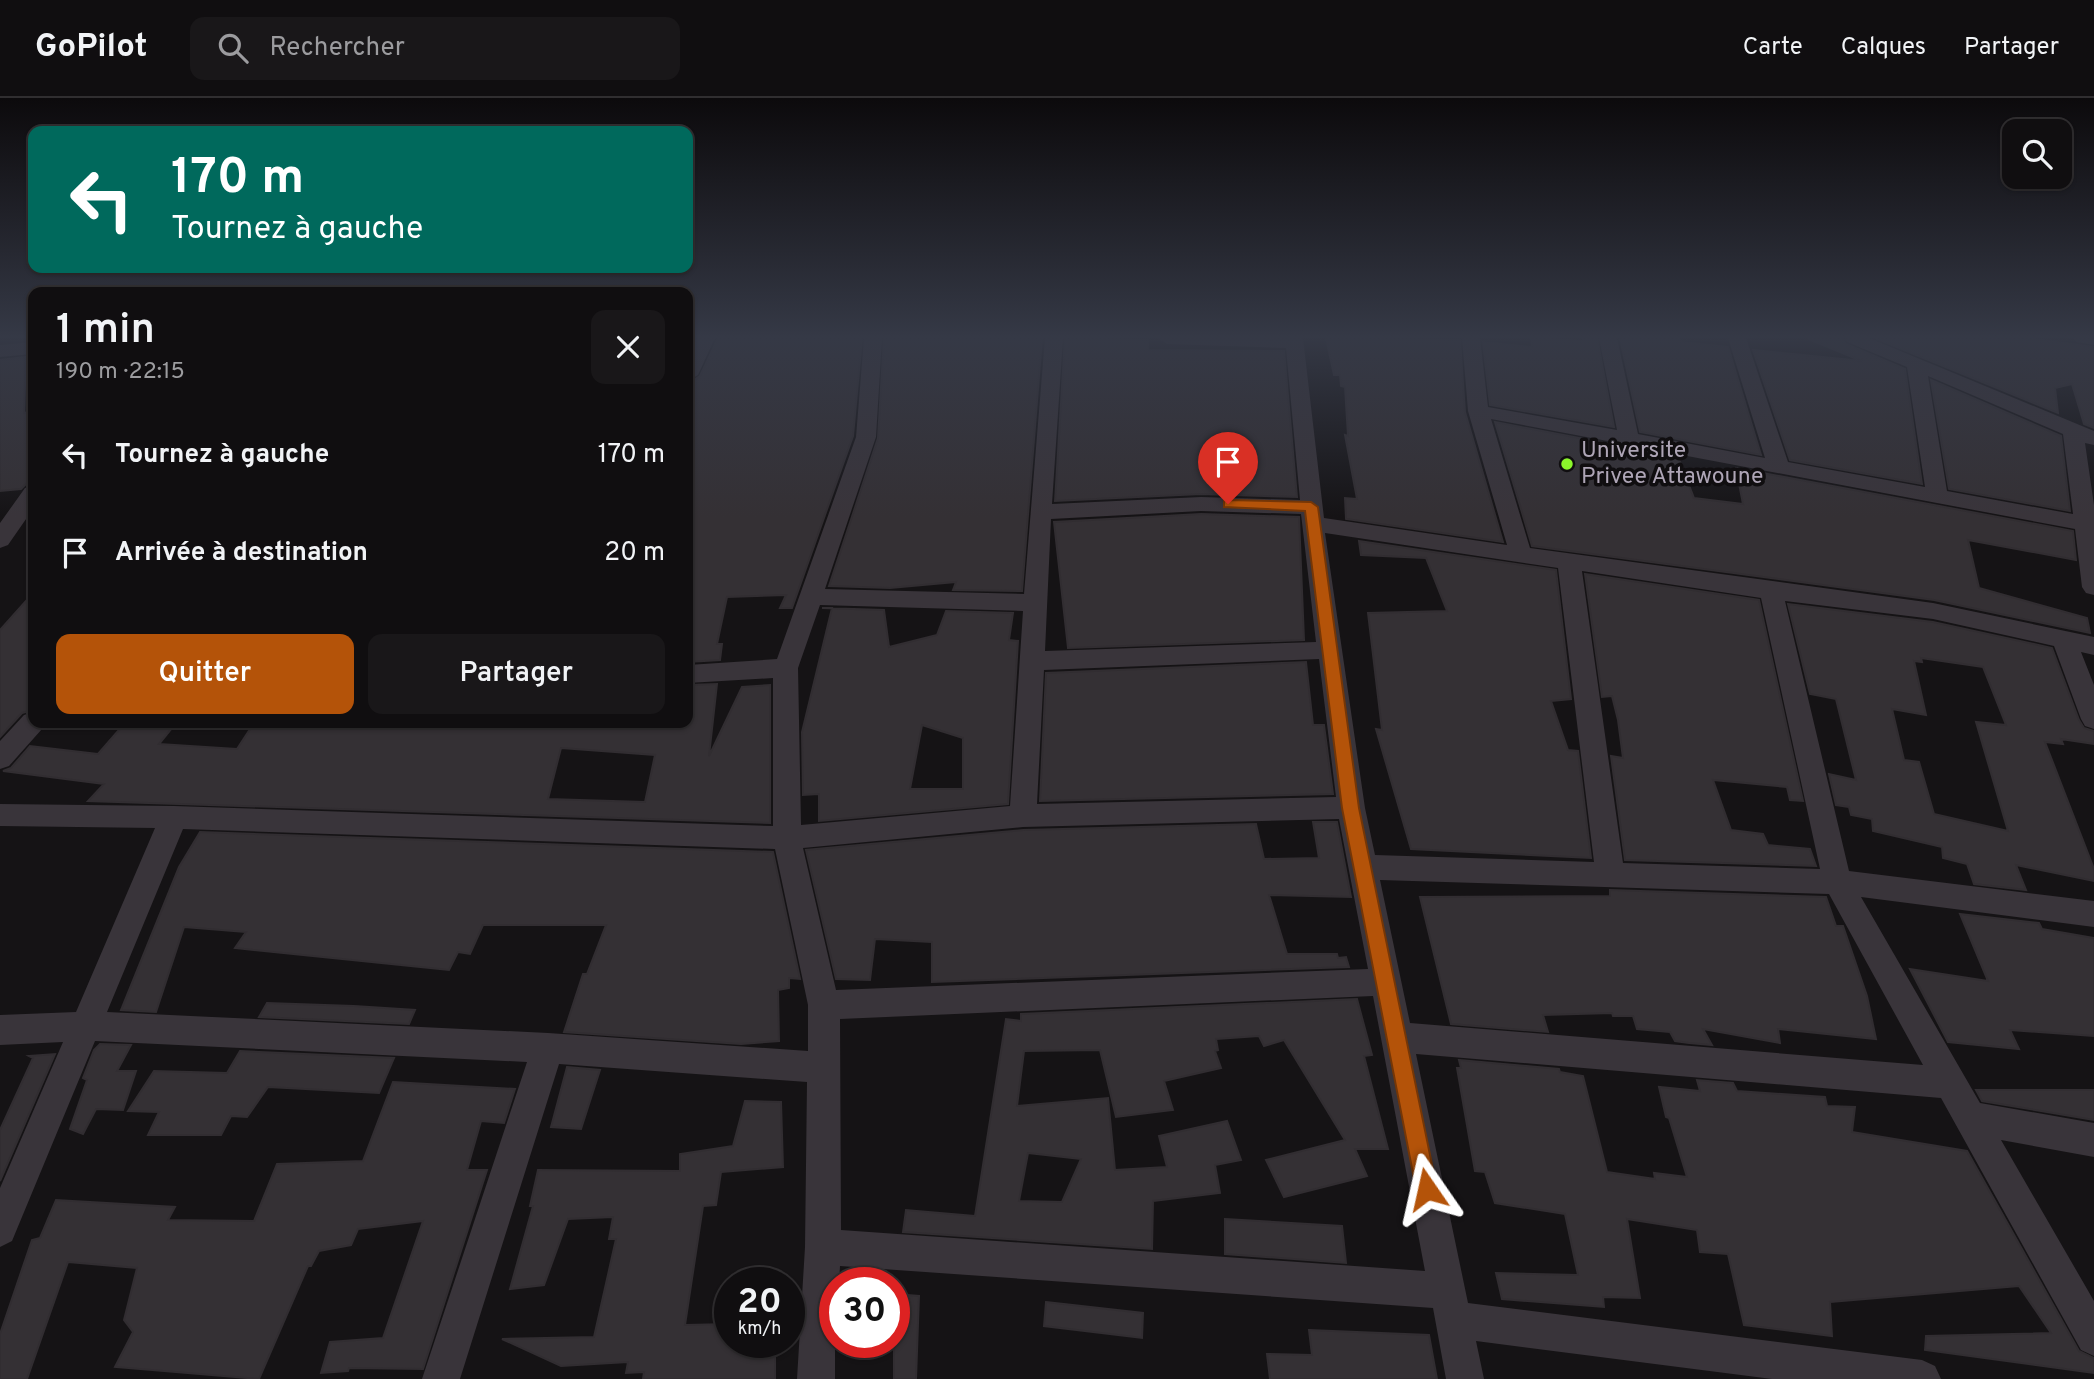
<!DOCTYPE html>
<html lang="fr">
<meta charset="utf-8">
<style>
body{margin:0;font-family:Overpass,sans-serif;background:#191719;color:#f1f3f6;height:100vh;display:flex;flex-direction:column;font-size:26px;white-space:nowrap}
*{box-sizing:border-box;margin:0}
p{font-size:23px;color:#9c9c9f}
.icon{flex:none;width:38px;height:38px;fill:none;stroke:currentColor;stroke-width:2;stroke-linecap:round;stroke-linejoin:round}
.map{position:relative;flex:1;overflow:hidden}
.drawer{position:absolute;left:28px;top:189px;width:665px;height:441px;display:flex;flex-direction:column;background:#100e10;border-radius:14px;box-shadow:0 2px 5px #0004,0 0 0 2px #302e30}
.drawer>*{flex:none}
.top-card{position:absolute;left:28px;top:28px;width:665px;height:147px;border-radius:14px;box-shadow:0 2px 5px #0004,0 0 0 2px #302e30;background:#00695c;color:#fff;overflow:hidden}
.buttons{position:absolute;left:2002px;top:21px;display:grid;gap:14px}
.buttons a{display:grid;place-items:center;width:70px;height:70px;border-radius:14px;background:#100e10;box-shadow:0 2px 5px #0004,0 0 0 2px #302e30;font-size:35px}
.speed{position:absolute;left:714px;top:1169px;display:flex;gap:14px;font-size:35px;font-weight:700;text-align:center}
.speed>*{display:grid;place-content:center;width:91px;height:91px;border-radius:50%;background:#100e10;box-shadow:0 2px 5px #0004,0 0 0 2px #302e30;line-height:1}
.speed small{font-size:18px;font-weight:400}
.speed .limit{border:10px solid #d22;background:#fff;color:#111}
.pin{position:absolute;display:grid;place-items:center;width:60px;height:60px;color:#fff;margin:-72px -30px;border-radius:50% 50% 50% 0;rotate:-45deg;box-shadow:0 0 7px #0007}
.pin .icon{rotate:45deg}
.me{position:absolute;width:77px;margin:-38px;rotate:349deg;stroke-linejoin:round;filter:drop-shadow(0 0 5px #0008)}
.turn{display:flex;align-items:center;gap:24px;height:147px;padding:0 28px;font-size:32px}
.turn .icon{width:91px;height:91px;stroke-width:2.5}
.turn b{display:block;font-size:49px;line-height:60px}
.round{display:grid;place-items:center;flex:none;width:74px;height:74px;border-radius:14px;background:#191719}
.head{display:flex;align-items:center;justify-content:space-between;height:119px;padding:0 28px}
h1{font-size:42px;font-weight:600;line-height:52px}
.primary-button{display:flex;gap:14px;margin-top:auto;padding:14px 28px}
.primary-button a{flex:1;height:80px;border-radius:14px;background:#b45309;color:#fff;font-size:28px;font-weight:600;line-height:80px;text-align:center}
.primary-button a+a{background:#191719;color:#f1f3f6}
ul{padding:0;list-style:none}
li{display:flex;align-items:center;gap:21px;height:98px;padding:0 28px}
li div{flex:1}
li b{display:block;font-size:26px}
li em{font-style:normal}
header{display:flex;align-items:center;gap:42px;box-sizing:border-box;height:98px;padding:0 35px;background:#100e10;border-bottom:2px solid #302e30}
header strong{font-size:33px}
nav{display:flex;gap:38px;margin-inline-start:auto;font-size:24px}
.search{width:490px;height:63px;background:#191719;display:flex;align-items:center;gap:18px;box-sizing:border-box;padding:0 24px;border-radius:14px;color:#9c9c9f;font-size:26px}
.map>svg:first-child{display:block}
.building{fill:#343034;stroke:#312d31;stroke-width:2;fill-rule:evenodd}
.lines{fill:none;stroke-linecap:round;stroke-linejoin:round}
.minor{fill:#39343a;fill-rule:evenodd}
.route{fill:#b45309;stroke:#753606;stroke-width:2}
.poi-dot{fill:#8bf62b;stroke:#100e10;stroke-width:2.5}
.labels{text-anchor:middle;dominant-baseline:central;stroke-width:7;stroke-linejoin:round;paint-order:stroke}
.poi-label{font-size:23px;fill:#aea5b6;stroke:#100e10;text-anchor:start}
</style>
<header>
<strong>GoPilot</strong>
<div class="search"><svg class="icon" aria-label="search" viewBox="0 0 24 24"><circle cx="10" cy="10" r="6"/><path d="M15 15l6 6"/></svg>Rechercher</div>
<nav><a>Carte</a><a>Calques</a><a>Partager</a></nav>
</header>
<div class="map">
<svg width="2094" height="1281" viewBox="0 0 2094 1281">
<rect width="100%" height="100%" fill="#151315"/>
<!-- building -->
<path class="building" d="M718,240H862L853,338L792,510H780L786,497L727,499L717,546H722L720,562L688,564V286L700,278Z
M884,240H1042L1022,493L953,492L956,484L890,490L829,488L878,340Z
M1065,240L1148,242V252L1284,253L1297,399L1201,396L1055,403Z
M1326,240L1460,242L1465,314L1503,444L1346,421L1345,400L1357,401L1345,337L1348,338L1345,289L1341,288L1340,277H1334Z
M1531,240L1583,243V240H1597L1614,329L1490,307L1483,244L1532,249Z
M1620,240H1680L1681,244L1728,249L1761,357L1640,334Z
M1806,240H1842L1846,246L1905,271L1922,386L1790,362L1753,252L1862,263Z
M1875,240H2027L2094,249V330L2084,326L2072,286L2055,290L2058,315Z
M26,259L24,315L33,313V379L21,391L0,393V262Z
M1931,282L2061,338L2070,413L1949,391Z
M1495,324L1678,359L1694,400L1743,406L1736,370L2073,433L2076,462L1968,442L1979,490L2087,520L2090,535L1934,502L1532,448Z
M1201,416L1299,419L1304,542L1068,550L1054,424Z
M1359,443L1556,472L1571,601L1551,603L1568,652L1578,653L1591,760L1411,751L1376,631L1382,632L1368,515L1447,513L1426,460L1361,457Z
M1585,476L1759,502L1803,703L1790,702L1787,689L1713,682L1731,732L1763,736L1768,747L1810,751L1816,768L1625,762L1611,658L1623,660L1618,622L1612,598L1602,599Z
M33,495V612L22,615L0,639V532Z
M1788,506L1933,524L2052,550L2079,622L2084,630L2094,633V646L2061,641L2063,646L2045,644L2094,771V783L2016,767L2026,792L1974,786L1967,766L1943,760L1942,749L1873,733L1872,721L1851,717L1849,709L1836,707L1829,676L1856,682L1836,601L1810,596ZM1921,560L1983,569L2006,627L1976,624L2008,733L1934,716L1919,664L1904,662L1892,611L1926,617L1914,563L1922,564Z
M822,510L884,512L889,549L937,537L946,513L1013,515L1009,542L1018,543L1008,706L819,723V696L803,697L802,634L832,510ZM922,627L963,640V691H910Z
M1306,564L1313,627H1324L1333,696L1040,703L1046,575Z
M717,586L709,658L742,589L770,587V725L88,703L104,686L3,673L11,670L30,648L98,656L125,625H176L159,646L237,651L254,625H447L446,627L530,628L532,625H688V587ZM561,650L655,657L645,704L548,701Z
M1313,724H1337L1351,799L1269,797L1287,856H1337L1338,860L1346,859L1349,869L932,884V844L875,841L870,882L836,881L806,752L1023,732L1256,726L1264,761L1319,760Z
M200,734L773,754L800,881L789,880V890L778,892L779,943L741,946L564,934L583,876H587L606,827H483L470,856L458,854L449,872L235,850L246,834L184,829L156,914L121,912L179,769Z
M1610,792L1826,799L1836,828H1843L1867,898L1876,941L1778,931L1780,945L1703,931L1712,947L1689,945L1675,943L1670,934L1637,931L1633,918H1613L1612,915L1543,917L1548,934L1451,926L1420,799L1610,798Z
M1960,816L2039,825L2042,831L2094,840V938L2010,932L2019,951L1948,944L1910,871L1988,883Z
M1357,901L1372,957L1364,958L1388,1051H1355L1367,1078L1284,1099L1266,1062L1345,1042L1284,942L1264,948L1259,938L1216,941L1218,952L1215,953L1221,970L1164,983L1173,1012L1116,1019L1100,952L1024,953L1017,1008L1108,1000L1115,1072L1167,1069L1159,1038L1227,1023L1241,1062L1215,1067L1220,1095L1153,1103L1152,1151L903,1134L906,1112L975,1118L1006,921L1021,923V916ZM1028,1055L1081,1061L1062,1104L1019,1103Z
M267,905L354,908L415,912L409,926L259,919Z
M100,946L131,947L117,973H136L123,1012L96,1011L83,1036L70,1031L87,982L83,980L94,952Z
M240,953L394,960L379,995L268,989L247,1019L231,1018L221,1037H148L159,1014L128,1013L154,973L227,975Z
M55,956L0,1083V1032L33,960L29,958Z
M1459,962L1559,971L1560,974L1583,978L1607,1074L1655,1081L1654,1075L1687,1079L1669,1020L1666,1019L1659,989L1700,993L1697,982L1733,985L1737,993L1825,999L1827,1008L1855,1009L1852,1034L1967,1053L2079,1253L2094,1260V1275L1925,1252L1926,1238L2051,1235L2019,1188L1830,1204L1832,1238L1744,1227L1728,1156L1700,1154L1697,1132L1627,1121L1640,1200L1603,1199L1604,1209L1502,1201L1496,1175L1578,1177L1565,1116L1495,1105L1485,1074L1475,1073L1457,970H1461Z
M567,969L600,972L581,1031L551,1029Z
M393,984L515,991L504,1025L481,1023L467,1072H487L423,1271L349,1270L348,1273L321,1275L330,1244L383,1240L423,1123L358,1131L351,1147L319,1153L311,1168H308L259,1281L115,1269L133,1234L124,1222L137,1170L68,1164L27,1281H0V1236L32,1142L40,1140L56,1102L175,1109L168,1122L254,1123L277,1066L363,1063Z
M1976,992H2094V1022L1982,1003Z
M745,1003L781,1004L783,1069L721,1074L716,1107L703,1108L685,1227L730,1226V1244H775V1281H643L644,1274L626,1275L628,1264L561,1268L502,1241L594,1239L616,1141H609L613,1119L568,1121L544,1187L510,1191L533,1108H530L538,1072L680,1073V1056L733,1048Z
M1225,1121L1342,1128L1346,1165L1225,1156Z
M894,1196L919,1198L916,1281H894Z
M1046,1204L1143,1215L1142,1240L1044,1228Z
M1309,1232L1429,1237L1437,1281H1270L1267,1256L1312,1257Z"/>
<g class="lines">
<!-- minor -->
<path class="minor" d="M697,240H715L698,277L688,283V258Z
M864,240H882L876,339L825,491L1024,496L1045,240H1063L1052,406L1201,399L1300,402L1286,250L1167,246L1158,240H1303L1324,420L1507,447L1468,313L1462,240H1480L1488,309L1617,332L1599,240H1617L1638,336L1765,360L1728,240H1746L1788,364L1925,389L1907,269L1847,244L1845,240H1869L2094,333V347L2085,345L2094,407V497L2086,495L2082,489L2075,431L1491,321L1530,450L1933,505L2094,539V557L2081,554L2094,587V631L2085,628L2081,621L2054,548L1933,521L1785,503L1849,773L2094,803V829L1861,799L1980,1005L2094,1025V1059L2001,1042L2094,1203V1258L2081,1252L1941,1000L1416,956L1468,1205L1922,1262L1935,1268L1941,1281H1772L1476,1243L1484,1281H1446L1433,1210L840,1168L839,1185H835V1281H797L805,1149L807,984L559,966L460,1281H422L527,964L95,943L12,1143L0,1149V1090L63,944L0,947V917L76,914L155,730L0,728V706L174,708L773,728V580L688,585V567L777,561L856,339ZM1928,278L2063,336L2073,416L1947,393ZM1201,413L1301,416L1316,544L1045,553L1051,421ZM1325,435L1558,470L1594,764L1375,757L1365,710ZM1582,473L1761,500L1820,771L1623,765ZM820,507L1023,513L1010,708L801,727L798,570ZM1319,561L1336,699L1037,706L1044,572ZM1339,721L1368,871L836,892L803,750L1023,729ZM183,731L775,751L808,907V953L548,935L107,914ZM1380,782L1829,796L1923,967L1410,925ZM1373,898L1425,1173L841,1132L840,921Z
M2074,240H2094V247L2076,244Z
M33,244V256L0,259V247Z
M33,388V411L8,447L0,450V425L25,390Z
M33,614V625H46L42,631L9,668L0,671V643L24,617Z"/>
</g>
<!-- sky -->
<linearGradient id="sky" x2="0" y2="1"><stop stop-color="#0c0a0c"/><stop offset="0.57" stop-color="#353946"/><stop offset="1" stop-color="#353946" stop-opacity="0"/></linearGradient>
<rect width="2094" height="419" fill="url(#sky)"/>
<!-- route -->
<path class="route" d="M1228,402L1311,404L1318,409L1359,710L1437,1091L1434,1099L1427,1102L1419,1099L1416,1091L1342,710L1305,413L1224,409V403Z"/>
<!-- markers -->
<circle class="poi-dot" cx="1567" cy="366" r="7"/>
<g class="labels">
<!-- poi labels -->
<g class="poi-label">
<text x="1581" y="353">Universite<tspan x="1581" dy="26">Privee Attawoune</tspan></text>
</g>
</g>
</svg>
<div class="buttons">
<a><svg class="icon" aria-label="search" viewBox="0 0 24 24"><circle cx="10" cy="10" r="6"/><path d="M15 15l6 6"/></svg></a>
</div>
<div class="speed"><div>20<small>km/h</small></div><div class="limit">30</div></div>
<div class="pin" style="left:1228px;top:406px;background:#d93025"><svg class="icon" aria-label="arrive" viewBox="0 0 24 24"><path d="M6 21V4h12l-3 4 3 4H6"/></svg></div>
<svg class="me" style="left:1427px;top:1091px" viewBox="-20 -20 40 40"><path d="M0-17L14 15 0 8-14 15z" fill="#b45309" stroke="#fff" stroke-width="4"/></svg>
<div class="top-card">
<div class="turn"><svg class="icon" aria-label="left" viewBox="0 0 24 24"><path d="M17 20v-9H6M10 6l-5 5 5 5"/></svg><div><b>170 m</b>Tournez à gauche</div></div>
</div>
<section class="drawer">
<div class="head"><div><h1>1 min</h1><p>190 m · 22:15</p></div><a class="round"><svg class="icon" aria-label="close" viewBox="0 0 24 24"><path d="M6 6l12 12M18 6L6 18"/></svg></a></div>
<ul>
<li><svg class="icon" aria-label="left" viewBox="0 0 24 24"><path d="M17 20v-9H6M10 6l-5 5 5 5"/></svg><div><b>Tournez à gauche</b></div><em>170 m</em></li>
<li><svg class="icon" aria-label="arrive" viewBox="0 0 24 24"><path d="M6 21V4h12l-3 4 3 4H6"/></svg><div><b>Arrivée à destination</b></div><em>20 m</em></li>
</ul>
<div class="primary-button"><a>Quitter</a><a>Partager</a></div>
</section>
</div>
